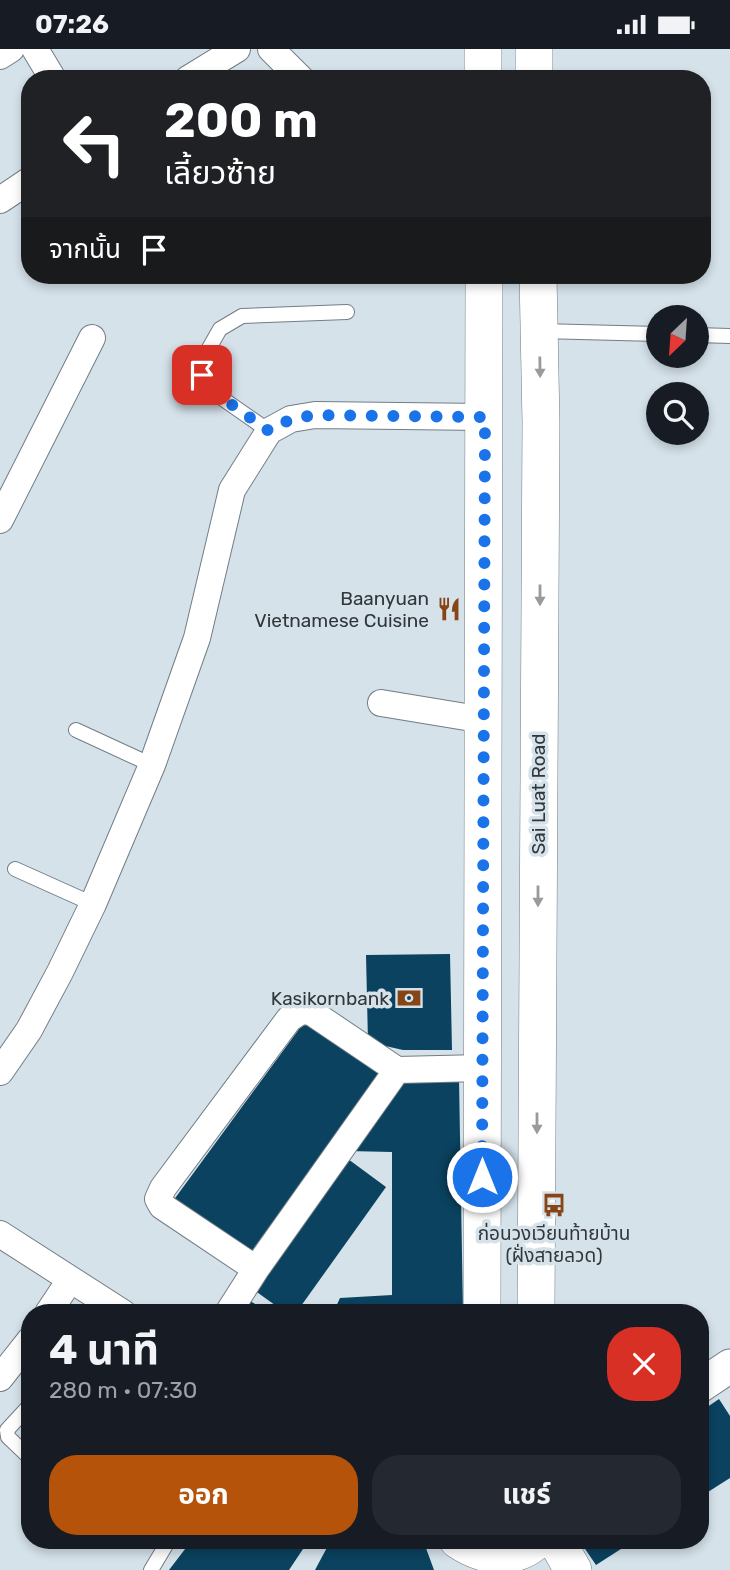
<!DOCTYPE html>
<html lang="th">
<meta charset="utf-8">
<style>
body{margin:0;font-family:Rubik,"Noto Sans Thai",sans-serif;background:#242831;color:#f1f3f6;height:100vh;display:flex;flex-direction:column;font-size:26px;white-space:nowrap}
*{box-sizing:border-box;margin:0}
p{font-size:23px;color:#9ea1a6}
.icon{flex:none;width:38px;height:38px;fill:none;stroke:currentColor;stroke-width:2;stroke-linecap:round;stroke-linejoin:round}
.map{position:relative;flex:1;overflow:hidden}
.details{position:absolute;left:21px;top:1255px;width:688px;height:245px;display:flex;flex-direction:column;background:#171b24;border-radius:28px;box-shadow:0 4px 10px #0003}
.details>*{flex:none}
.hud{position:absolute;left:21px;top:21px;width:690px;height:214px;border-radius:28px;box-shadow:0 4px 10px #0003;background:#202124;color:#fff;overflow:hidden}
.needle{width:46px;rotate:205deg}
.tools{position:absolute;left:646px;top:256px;display:grid;gap:14px}
.tools a{display:grid;place-items:center;width:63px;height:63px;border-radius:50%;background:#171b24;box-shadow:0 4px 10px #0003;font-size:35px}
.pin{position:absolute;display:grid;place-items:center;width:60px;height:60px;color:#fff;margin:-30px;border-radius:14px;box-shadow:0 4px 10px #0006}
.me{position:absolute;width:77px;margin:-38px;rotate:0deg;stroke-linejoin:round;filter:drop-shadow(0 0 5px #0008)}
.turn{display:flex;align-items:center;gap:24px;height:147px;padding:0 28px;font-size:32px}
.turn .icon{width:91px;height:91px;stroke-width:2.5}
.turn b{display:block;font-size:49px;line-height:60px}
.then{display:flex;align-items:center;height:66px;padding:0 28px;background:#0003;gap:14px;font-size:26px}
.round{display:grid;place-items:center;flex:none;width:74px;height:74px;border-radius:28px;background:#242831}
.summary{display:flex;align-items:center;justify-content:space-between;height:119px;padding:0 28px}
h1{font-size:42px;font-weight:700;line-height:52px}
.button{display:flex;gap:14px;margin-top:auto;padding:14px 28px}
.button a{flex:1;height:80px;border-radius:28px;background:#b45309;color:#fff;font-size:28px;font-weight:700;line-height:80px;text-align:center}
.button a+a{background:#242831;color:#f1f3f6}
.status{display:flex;justify-content:space-between;align-items:center;height:49px;padding:0 35px;background:#171b24;direction:ltr}
.status svg{height:19px;fill:currentColor}
.map>svg:first-child{display:block}
.building{fill:#0a425f}
.lines{fill:none;stroke-linecap:round;stroke-linejoin:round}
.service-casing{stroke:#727d85;stroke-width:16}
.minor-casing{stroke:#727d85;stroke-width:28}
.tertiary-casing{stroke:#727d85;stroke-width:35}
.secondary-casing{stroke:#727d85;stroke-width:38}
.service{stroke:#fff;stroke-width:14}
.minor{stroke:#fff;stroke-width:26}
.tertiary{stroke:#fff;stroke-width:33}
.secondary{stroke:#fff;stroke-width:37}
.oneway{fill:#989a9c}
.route{stroke:#1a73e8;stroke-width:12;stroke-dasharray:0 21.6}
.labels{text-anchor:middle;dominant-baseline:central;stroke-width:7;stroke-linejoin:round;paint-order:stroke}
.poi-label{font-size:19px;fill:#31363a;stroke:#d5e2ea;text-anchor:end}
.street-label{font-size:19px;fill:#31363a;stroke:#d5e2ea}
</style>
<div class="status"><b>07:26</b><svg viewBox="0 0 49 12"><path d="M0 12V9h3v3zM5 12V6h3v6zM10 12V3h3v9zM15 12V0h3v12zM26 1h20v11H26zM47 4h2v5h-2z"/></svg></div>
<div class="map">
<svg width="730" height="1521" viewBox="0 0 730 1521">
<rect width="100%" height="100%" fill="#d5e2ea"/>
<!-- building -->
<path class="building" d="M450,905L452,1001H403L368,993L366,906Z
M305,972L380,1026L248,1207L173,1152Z
M400,1028L459,1029L463,1264H333L340,1249L392,1246V1103L348,1102Z
M348,1110L386,1138L296,1264H286L254,1241Z
M250,1252L271,1264H243Z
M719,1350L730,1367V1429L700,1448V1363Z
M192,1491H309L289,1521H169Z
M331,1491H423L434,1521H315Z
M579,1491H635L596,1516Z"/>
<g class="lines">
<!-- service casing -->
<g class="service-casing">
<path id="service" d="M540,282L658,285
M696,286L730,287
M269,382L213,343L202,326L208,301L220,280L242,267L347,263
M76,681L152,716
M15,820L93,855
M30,1356L7,1381L8,1388L30,1409
M151,1521L169,1491"/>
</g>
<!-- minor casing -->
<g class="minor-casing">
<path id="minor" d="M35,0L53,30
M271,0L301,30
M0,7L11,0
M188,30L237,0
M0,151L30,131
M0,471L92,289
M381,654L484,671
M0,1023L29,981L60,923L93,855L152,716L197,589L232,441L269,382L291,370L315,366L485,368
M0,1185L123,1264
M256,1220L162,1157L158,1150L163,1139L289,970L301,962L311,963L397,1021
M48,1264L70,1231
M228,1264L256,1220L397,1021L482,1019
M0,1329L30,1291"/>
</g>
<!-- tertiary casing -->
<g class="tertiary-casing">
<path id="tertiary" d="M700,1337L730,1317"/>
</g>
<!-- secondary casing -->
<g class="secondary-casing">
<path id="secondary" d="M483,0V30
M534,0V30
M482,1264L484,226
M536,1264L541,374L538,226
M458,1491C483,1508 513,1513 537,1491
M556,1491L573,1521"/>
</g>
<!-- service -->
<use href="#service" class="service"/>
<!-- minor -->
<use href="#minor" class="minor"/>
<!-- tertiary -->
<use href="#tertiary" class="tertiary"/>
<!-- secondary -->
<use href="#secondary" class="secondary"/>
</g>
<!-- one-way arrows -->
<defs><path id="oneway-solid" d="M-6-.8H1V-3.2L6.5 0L1 3.2V.8H-6Z" transform="scale(1.75)"/></defs>
<g class="oneway">
<use href="#oneway-solid" transform="translate(540 318) rotate(89)"/>
<use href="#oneway-solid" transform="translate(540 546) rotate(90)"/>
<use href="#oneway-solid" transform="translate(538 847) rotate(90)"/>
<use href="#oneway-solid" transform="translate(537 1074) rotate(90)"/>
</g>
<g class="lines">
<!-- route -->
<path class="route" d="M202,326L214,343L269,382L291,370L315,366L485,368L482,1128"/>
</g>
<!-- icons -->
<defs>
<g id="restaurant-bare" transform="scale(1.89)"><path d="M-5-6h1v4h1v-4h1v4h1v-4h1v5L-1.5 .5V6h-2V.5L-5-1ZM5-6V6H3V1.5H1.5Q1.5-4 5-6Z" fill="#874415" stroke="#d5e2ea" stroke-width="2.5" paint-order="stroke"/></g>
<g id="bank-bare" transform="scale(1.89)"><path d="M-6-4H6V4H-6ZM0-2.3a2.3 2.3 0 1 0 0 4.6a2.3 2.3 0 1 0 0-4.6Z" fill="#874415" stroke="#d5e2ea" stroke-width="2.5" paint-order="stroke"/></g>
<g id="bus-bare" transform="scale(1.89)"><path d="M-5-6H5V4H4V6H2V4H-2V6H-4V4H-5ZM-3.5-4V0h7V-4ZM-3.5 1.2v1.5H-2V1.2ZM2 1.2v1.5H3.5V1.2Z" fill="#874415" stroke="#d5e2ea" stroke-width="2.5" paint-order="stroke"/></g>
</defs>
<g fill-rule="evenodd">
<use href="#restaurant-bare" x="449" y="560"/>
<use href="#bank-bare" x="409" y="949"/>
<use href="#bus-bare" x="554" y="1156"/>
</g>
<g class="labels">
<!-- poi labels -->
<g class="poi-label">
<text x="429" y="549">Baanyuan<tspan x="429" dy="22">Vietnamese Cuisine</tspan></text>
<text x="389" y="949">Kasikornbank</text>
<text x="554" y="1184" text-anchor="middle">ก่อนวงเวียนท้ายบ้าน<tspan x="554" dy="22">(ฝั่งสายลวด)</tspan></text>
</g>
<!-- street labels -->
<g class="street-label">
<text transform="translate(538 745) rotate(-90)">Sai Luat Road</text>
</g>
</g>
</svg>
<div class="tools">
<a><svg class="needle" viewBox="-14 -14 28 28"><path d="M0-13l5 13h-10z" fill="#e53935"/><path d="M0 13l5-13h-10z" fill="#9ea1a6"/></svg></a>
<a><svg class="icon" aria-label="search" viewBox="0 0 24 24"><circle cx="10" cy="10" r="6"/><path d="M15 15l6 6"/></svg></a>
</div>
<div class="pin" style="left:202px;top:326px;background:#d93025"><svg class="icon" aria-label="arrive" viewBox="0 0 24 24"><path d="M6 21V4h12l-3 4 3 4H6"/></svg></div>
<svg class="me" style="left:482px;top:1128px" viewBox="-20 -20 40 40"><circle r="17" fill="#1a73e8" stroke="#fff" stroke-width="3"/><path d="M0-11L8 9 0 5-8 9z" fill="#fff"/></svg>
<div class="hud">
<div class="turn"><svg class="icon" aria-label="left" viewBox="0 0 24 24"><path d="M17 20v-9H6M10 6l-5 5 5 5"/></svg><div><b>200 m</b>เลี้ยวซ้าย</div></div>
<div class="then">จากนั้น<svg class="icon" aria-label="arrive" viewBox="0 0 24 24"><path d="M6 21V4h12l-3 4 3 4H6"/></svg></div>
</div>
<section class="details">
<div class="summary"><div><h1>4 นาที</h1><p>280 m · 07:30</p></div><a class="round" style="background:#d93025;color:#fff"><svg class="icon" aria-label="close" viewBox="0 0 24 24"><path d="M6 6l12 12M18 6L6 18"/></svg></a></div>
<div class="button"><a>ออก</a><a>แชร์</a></div>
</section>
</div>
